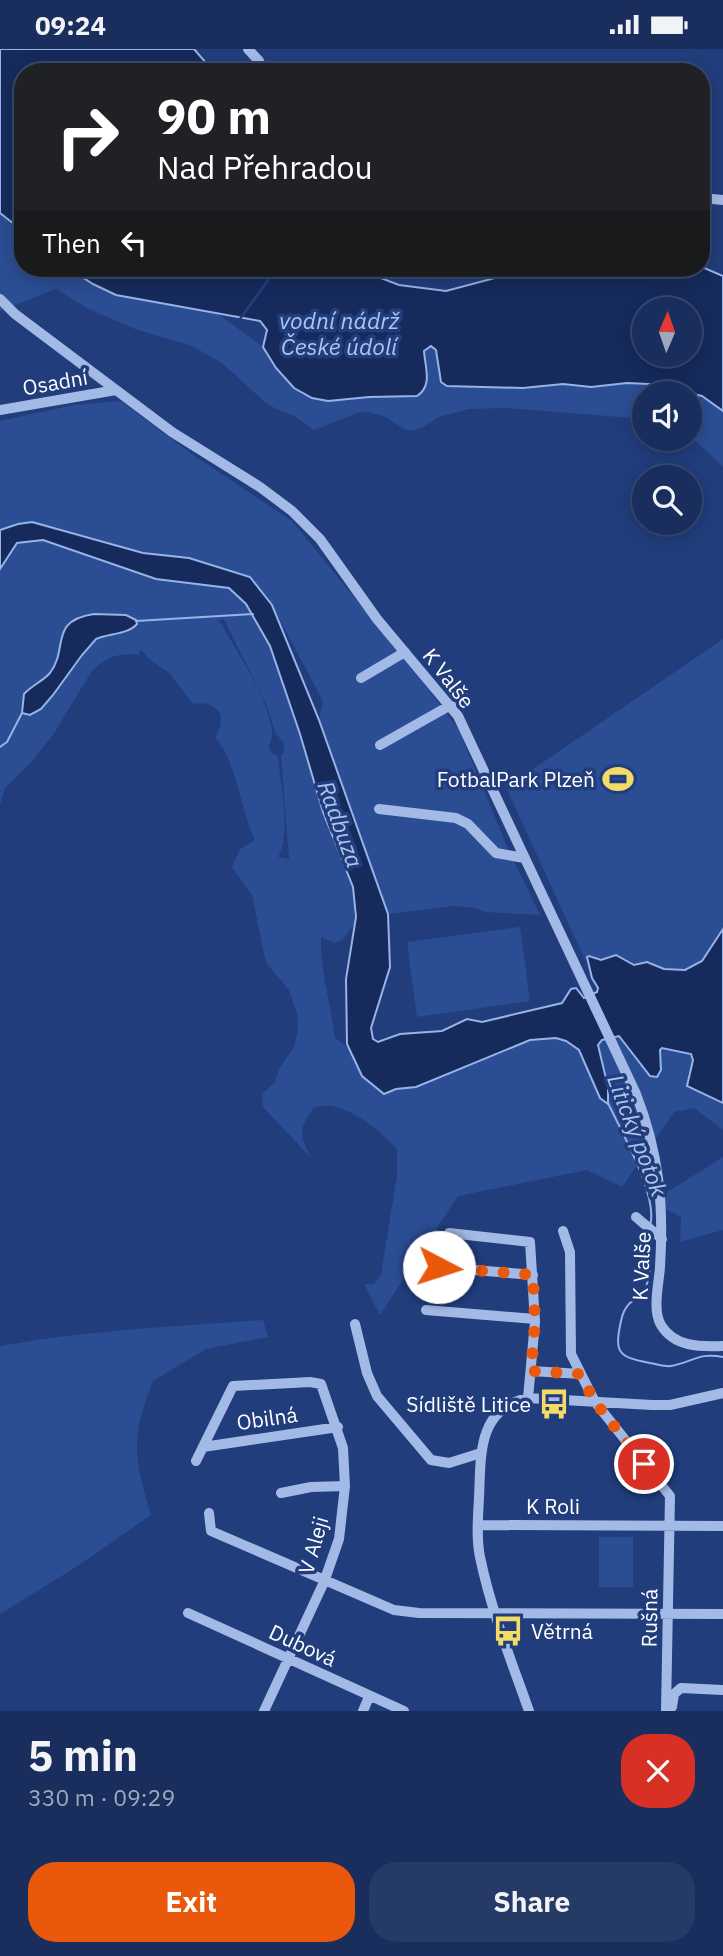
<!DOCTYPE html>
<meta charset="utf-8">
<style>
body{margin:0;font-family:"IBM Plex Sans",sans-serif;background:#263a66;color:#f1f3f6;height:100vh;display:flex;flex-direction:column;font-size:26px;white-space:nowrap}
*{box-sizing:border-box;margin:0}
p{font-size:23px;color:#9fa8bc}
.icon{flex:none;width:38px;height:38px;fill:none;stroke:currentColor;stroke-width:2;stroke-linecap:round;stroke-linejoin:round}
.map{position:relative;height:1662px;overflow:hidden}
.drawer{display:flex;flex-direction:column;background:#192e5d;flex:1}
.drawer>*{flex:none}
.hud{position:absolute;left:14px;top:14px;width:696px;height:214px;border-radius:28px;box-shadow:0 4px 18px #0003,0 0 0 2px #374a72;background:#202124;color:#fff;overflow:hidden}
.needle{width:46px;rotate:2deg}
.controls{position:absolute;left:632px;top:248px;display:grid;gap:14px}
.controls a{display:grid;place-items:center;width:70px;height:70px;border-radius:50%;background:#192e5d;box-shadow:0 4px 18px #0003,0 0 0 2px #374a72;font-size:35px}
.pin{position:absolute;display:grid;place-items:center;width:60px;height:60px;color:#fff;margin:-30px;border:4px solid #fff;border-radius:50%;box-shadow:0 2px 7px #0007}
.me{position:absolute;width:77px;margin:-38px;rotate:95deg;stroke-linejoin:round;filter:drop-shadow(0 0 5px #0008)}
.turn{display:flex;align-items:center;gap:24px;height:147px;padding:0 28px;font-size:32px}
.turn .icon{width:91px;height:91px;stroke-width:2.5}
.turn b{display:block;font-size:49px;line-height:60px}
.then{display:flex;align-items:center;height:66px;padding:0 28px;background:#0003;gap:14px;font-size:26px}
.round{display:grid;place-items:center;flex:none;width:74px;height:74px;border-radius:28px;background:#263a66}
.head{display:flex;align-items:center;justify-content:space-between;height:119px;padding:0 28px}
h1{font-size:42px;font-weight:800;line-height:52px}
.cta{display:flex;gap:14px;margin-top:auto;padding:14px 28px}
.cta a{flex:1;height:80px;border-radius:28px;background:#ea580c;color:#fff;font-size:28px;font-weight:800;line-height:80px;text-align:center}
.cta a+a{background:#263a66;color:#f1f3f6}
.status{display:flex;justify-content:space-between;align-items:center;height:49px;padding:0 35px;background:#192e5d;direction:ltr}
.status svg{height:19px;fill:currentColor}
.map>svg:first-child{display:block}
.green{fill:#2b4d94;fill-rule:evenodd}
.water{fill:#162b5c;stroke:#97b3e7;stroke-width:2;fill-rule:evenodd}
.pier{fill:#213d7c}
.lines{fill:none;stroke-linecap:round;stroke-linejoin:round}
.stream{stroke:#97b3e7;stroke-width:2}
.minor{stroke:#a4bae6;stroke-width:10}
.route{stroke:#ea580c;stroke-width:12;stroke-dasharray:0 21.6}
.labels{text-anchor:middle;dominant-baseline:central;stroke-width:7;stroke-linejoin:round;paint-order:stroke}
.street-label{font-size:21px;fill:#fff;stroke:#213d7c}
.poi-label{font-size:21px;fill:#fff;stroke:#213d7c;text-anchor:end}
.water-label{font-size:23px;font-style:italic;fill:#afc4ee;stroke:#213d7c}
</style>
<div class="status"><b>09:24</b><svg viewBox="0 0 49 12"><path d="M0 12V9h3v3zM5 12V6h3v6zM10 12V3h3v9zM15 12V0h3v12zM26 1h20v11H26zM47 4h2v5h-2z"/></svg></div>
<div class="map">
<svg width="723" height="1662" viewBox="0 0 723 1662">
<rect width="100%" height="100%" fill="#213d7c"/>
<!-- green -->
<path class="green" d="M0,164L23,182V219H68L112,245L218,265L263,298L276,319L294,339L312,349L328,352L369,348H413L427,329L424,302L431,297L436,301L440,330L444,336L484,339H531L644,306L649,335L702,347L723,362V418L708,403L690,388V345H644V370L507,359L469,360L439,368L423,378L414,381H406L384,367L368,363L357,364L314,381L296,368L268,356L222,314L192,297L135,280L89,260L56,240L0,262Z
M121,352L189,403L292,472L420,629L459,681L508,800L540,866L485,863L475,859L454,857L388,865L319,671L323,652L272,556L250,528L189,509L143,504L83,486L18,475L0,481V372L74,356Z
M43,491L156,530L229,539L246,555L270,597L300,685L323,763L353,838L355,875L342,891L334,894L321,888C320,922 331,955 335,989L349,999L362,1027L384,1045L396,1040L416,1038L530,991L556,989L566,992L579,1001L586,1014L608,1038L598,996L602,991L619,987L650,1027L662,999L691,1005L693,1011L688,1026L693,1039L723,1054V1081L694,1059L674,1063L622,1138L587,1121L458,1147L380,1266L364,1235H374L381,1225L397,1127V1101C383,1082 336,1045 313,1060C297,1081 300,1088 312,1110L263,1058L262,1045L275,1033L279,1020L294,998L298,982L297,965L289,941L266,914L252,846L232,818L240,800L255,791C239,758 239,718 215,688L220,678L221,666C213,654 207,654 193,655L169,624L148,609L141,601L138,606C117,604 104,608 90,625L53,686L32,712L5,739L0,756V520L17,493ZM224,570L268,660L275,683L284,695V703L281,707L289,810L278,808C292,785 280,733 278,707L272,704L269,699C270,693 273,688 272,683C269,651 238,605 222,576L218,572ZM73,572L107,585L93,593L43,658L36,663L21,660L24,645C31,637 43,632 50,624C63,608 56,586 73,572Z
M723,590V880L702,912L681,922L664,920L647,913L634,916L614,906L601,911L593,907L586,911V913L504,734L523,727Z
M520,878L530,952L417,968L407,893Z
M723,1108V1181L680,1193L681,1168L662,1158L661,1147Z
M263,1271L268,1288L206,1300L153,1332C130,1390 134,1407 151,1466L76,1518L0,1565V1297C88,1281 174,1278 263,1271Z
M599,1488H633V1538H599Z"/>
<!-- water -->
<path class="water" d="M0,0H194L214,23H23V182L0,164Z
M702,218L723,227V362L702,347L649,335L627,334L591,338L563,335L523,339L447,337L441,333L436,301L431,297L424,302C425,318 433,337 417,347L369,348L328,352L312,349L294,339L276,319L263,298L267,281L260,272L116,246L93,235L68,219H355L399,236L446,242L533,219ZM644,261H690V306H644Z
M32,473L143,504L189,509L250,528L272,556L319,671L388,865L390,918L371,979L373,990L378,993L400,985L442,982L467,970L482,973L562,954L571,940L576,939L584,949L597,943L598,939L592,929L587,908L589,907L601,911L616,906L634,916L647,913L664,920L685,921L702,912L723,880V1054L687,1037L693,1011L691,1005L662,999L660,1001L661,1021L657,1028L650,1027L619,987L602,991L598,996L608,1038V1055L600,1049L579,1001L566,992L556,989L530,991L416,1038L396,1040L384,1045L362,1027L347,995L346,930L356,868L353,838L323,763L300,685L270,597L246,555L229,539L156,530L43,491L17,494L0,520V481L18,475Z
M94,565L126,566L136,571L137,575C127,586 109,584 96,590L82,606L53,646L41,660L30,666L22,664L24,645C31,637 43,632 50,624C69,599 48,572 94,565Z"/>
<!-- pier -->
<path class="pier" d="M275,219H279L240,272H237Z"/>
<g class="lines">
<!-- stream -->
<path class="stream" d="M136,572L253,565
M0,698L7,693L22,664
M608,1054C621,1082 659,1148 650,1176
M648,1185L650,1220L645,1245C631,1251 624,1257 621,1272C614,1304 618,1308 650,1314C657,1315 665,1318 671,1317C693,1313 699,1303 723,1308"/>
<!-- minor -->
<path class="minor" d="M248,0L259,12L264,23
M702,149L723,151
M0,250L15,265L172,383L260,438L292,462L320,490L377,570L458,667L636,1045C659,1104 664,1155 660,1218C659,1234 652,1261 661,1276C674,1298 700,1298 723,1297
M0,361L116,341
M361,629L405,603
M380,696L449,657L463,646
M379,760L456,769L468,775L496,804L524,809
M636,1168L662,1190
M563,1182L570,1203L571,1305L595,1353L670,1447L666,1662
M449,1184L530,1193L535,1273L528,1349
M439,1218L533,1226
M426,1261L535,1270
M355,1275L367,1324L377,1347L431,1411L449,1414L481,1404
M531,1322L581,1325
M203,1398L338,1378
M196,1412L233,1337L310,1333L321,1335L343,1399L345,1437L339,1490L324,1533L264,1662
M281,1444L311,1438L345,1437
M209,1464L211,1482L394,1561L419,1564L723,1565
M478,1476L723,1477
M188,1564L404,1662
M672,1658L674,1645L681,1639L723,1641
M363,1662L369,1648
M529,1662C511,1611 491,1561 480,1508C476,1489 478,1468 479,1449C481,1406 477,1360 528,1349L652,1356H670L723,1344"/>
</g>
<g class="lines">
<!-- route -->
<path class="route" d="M439,1218L533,1226L535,1273L531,1322L580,1325L595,1353L644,1415"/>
</g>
<!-- icons -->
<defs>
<g id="stadium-bare" transform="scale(2.415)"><path d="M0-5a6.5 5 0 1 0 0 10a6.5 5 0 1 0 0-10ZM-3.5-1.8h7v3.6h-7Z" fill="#f3db65" stroke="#213d7c" stroke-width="2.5" paint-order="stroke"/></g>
<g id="bus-bare" transform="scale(2.415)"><path d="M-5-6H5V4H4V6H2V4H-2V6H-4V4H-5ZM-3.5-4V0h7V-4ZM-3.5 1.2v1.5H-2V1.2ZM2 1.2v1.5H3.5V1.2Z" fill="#f3db65" stroke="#213d7c" stroke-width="2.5" paint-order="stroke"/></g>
</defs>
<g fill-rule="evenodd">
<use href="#stadium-bare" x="618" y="730"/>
<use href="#bus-bare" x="554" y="1355"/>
<use href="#bus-bare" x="508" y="1582"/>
</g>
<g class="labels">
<!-- street labels -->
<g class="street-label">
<text transform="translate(55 333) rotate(-10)">Osadní</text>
<text transform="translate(449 629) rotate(52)">K Valše</text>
<text transform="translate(641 1217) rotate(-87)">K Valše</text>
<text transform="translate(267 1369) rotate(-8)">Obilná</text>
<text x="553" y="1457">K Roli</text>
<text transform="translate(313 1496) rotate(-74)">V Aleji</text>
<text transform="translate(649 1569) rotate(-89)">Rušná</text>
<text transform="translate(303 1596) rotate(25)">Dubová</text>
</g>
<!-- poi labels -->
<g class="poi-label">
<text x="595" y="730">FotbalPark Plzeň</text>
<text x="531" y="1355">Sídliště Litice</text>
<text x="531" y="1582" text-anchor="start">Větrná</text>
</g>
<!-- water labels -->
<g class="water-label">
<text x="339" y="271">vodní nádrž<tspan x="339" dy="26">České údolí</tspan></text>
<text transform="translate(341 775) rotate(70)">Radbuza</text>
<text transform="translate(638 1086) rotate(69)">Litický potok</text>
</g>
</g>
</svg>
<div class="controls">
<a><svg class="needle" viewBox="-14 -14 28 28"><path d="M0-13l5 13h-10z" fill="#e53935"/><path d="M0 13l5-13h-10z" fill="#9fa8bc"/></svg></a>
<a><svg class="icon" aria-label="sound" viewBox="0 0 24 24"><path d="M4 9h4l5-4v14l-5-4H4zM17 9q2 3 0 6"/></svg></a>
<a><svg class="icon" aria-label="search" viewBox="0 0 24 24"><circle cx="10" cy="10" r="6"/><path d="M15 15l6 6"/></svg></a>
</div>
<div class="pin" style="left:644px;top:1415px;background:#d93025"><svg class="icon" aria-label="arrive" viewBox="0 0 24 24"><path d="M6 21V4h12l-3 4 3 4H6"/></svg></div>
<svg class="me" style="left:439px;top:1218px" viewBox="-20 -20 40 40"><circle r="19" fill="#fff"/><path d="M0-13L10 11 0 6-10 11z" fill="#ea580c"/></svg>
<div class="hud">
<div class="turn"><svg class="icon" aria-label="right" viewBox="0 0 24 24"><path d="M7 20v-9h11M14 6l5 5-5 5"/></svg><div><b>90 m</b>Nad Přehradou</div></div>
<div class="then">Then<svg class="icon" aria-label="left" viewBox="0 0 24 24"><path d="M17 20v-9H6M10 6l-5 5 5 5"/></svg></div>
</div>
</div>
<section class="drawer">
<div class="head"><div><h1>5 min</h1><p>330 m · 09:29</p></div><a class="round" style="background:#d93025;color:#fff"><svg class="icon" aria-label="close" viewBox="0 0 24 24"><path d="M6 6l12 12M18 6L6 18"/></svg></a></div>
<div class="cta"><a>Exit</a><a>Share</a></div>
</section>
